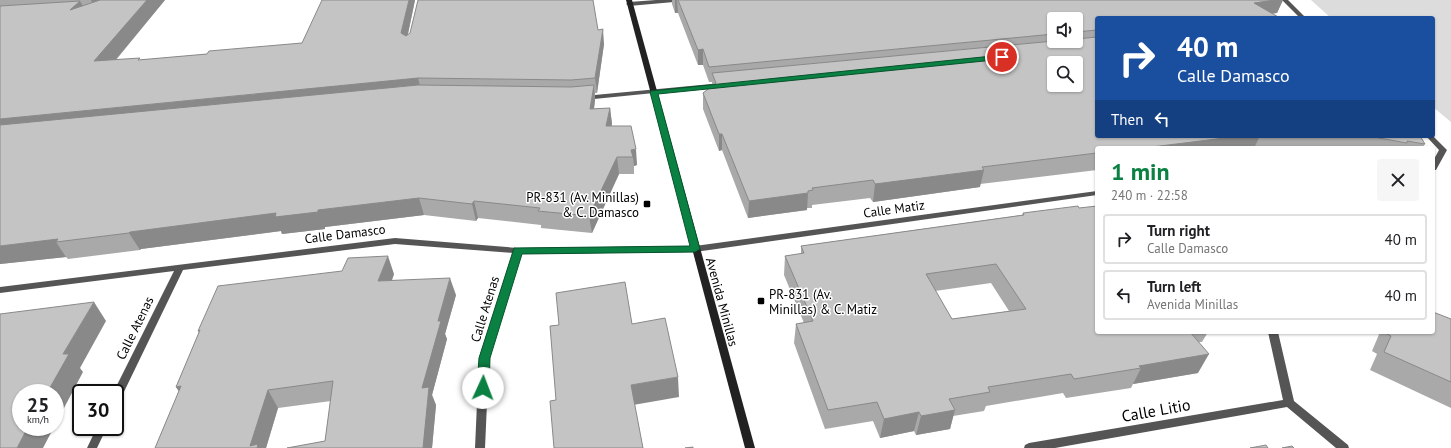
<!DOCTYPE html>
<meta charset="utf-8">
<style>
body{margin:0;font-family:"PT Sans",sans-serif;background:#f6f6f6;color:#202124;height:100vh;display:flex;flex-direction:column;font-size:15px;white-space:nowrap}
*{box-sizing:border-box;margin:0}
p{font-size:13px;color:#757577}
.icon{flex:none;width:22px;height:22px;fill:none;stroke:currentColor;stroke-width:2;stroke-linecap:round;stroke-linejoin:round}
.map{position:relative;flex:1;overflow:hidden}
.details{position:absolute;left:1095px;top:146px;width:340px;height:188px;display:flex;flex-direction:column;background:#fff;border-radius:4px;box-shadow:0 1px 3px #0004}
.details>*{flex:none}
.hud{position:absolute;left:1095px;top:16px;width:340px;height:122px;border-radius:4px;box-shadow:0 1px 3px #0004;background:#1a4fa0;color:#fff;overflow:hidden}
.buttons{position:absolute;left:1047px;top:12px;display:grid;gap:8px}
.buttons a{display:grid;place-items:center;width:36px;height:36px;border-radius:4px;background:#fff;box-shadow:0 1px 3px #0004;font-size:20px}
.speed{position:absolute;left:12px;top:384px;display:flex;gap:8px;font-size:20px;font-weight:700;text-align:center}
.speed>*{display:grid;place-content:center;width:52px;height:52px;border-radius:50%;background:#fff;box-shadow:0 1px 3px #0004;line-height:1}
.speed small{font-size:10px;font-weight:400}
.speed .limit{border:2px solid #111;border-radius:6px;background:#fff;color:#111}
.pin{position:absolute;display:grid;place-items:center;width:34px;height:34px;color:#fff;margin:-17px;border:2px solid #fff;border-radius:50%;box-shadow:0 1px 4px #0007}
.me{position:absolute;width:44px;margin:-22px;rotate:2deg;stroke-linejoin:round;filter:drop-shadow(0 0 3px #0008)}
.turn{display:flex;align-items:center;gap:14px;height:84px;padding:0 16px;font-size:18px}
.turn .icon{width:52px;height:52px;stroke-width:2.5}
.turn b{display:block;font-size:28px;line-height:34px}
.then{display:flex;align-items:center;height:38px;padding:0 16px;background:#0003;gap:8px;font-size:15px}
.round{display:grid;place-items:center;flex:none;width:42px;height:42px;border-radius:4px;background:#f6f6f6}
.headline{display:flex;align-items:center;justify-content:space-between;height:68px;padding:0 16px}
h1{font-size:24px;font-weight:700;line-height:30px;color:#0b8043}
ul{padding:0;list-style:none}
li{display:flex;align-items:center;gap:12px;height:50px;margin:0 8px 6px;padding:0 8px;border:2px solid #e0e0e0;border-radius:4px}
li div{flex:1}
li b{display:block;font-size:15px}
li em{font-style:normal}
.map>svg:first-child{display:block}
.green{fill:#dcdcdc}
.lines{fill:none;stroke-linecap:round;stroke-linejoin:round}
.street{fill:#555;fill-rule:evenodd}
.secondary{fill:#222;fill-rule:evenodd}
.wall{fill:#a9a9a9;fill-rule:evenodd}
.shaded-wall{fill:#898989}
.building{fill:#c4c4c4;stroke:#898989;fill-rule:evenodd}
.route{fill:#0b8043;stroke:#07532c}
.poi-dot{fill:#000;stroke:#fff;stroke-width:1.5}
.labels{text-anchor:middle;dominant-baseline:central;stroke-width:3;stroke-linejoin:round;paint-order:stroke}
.poi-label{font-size:13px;fill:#000;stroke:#fff;text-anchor:end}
.street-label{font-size:13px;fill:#000;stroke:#fff}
.near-street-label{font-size:16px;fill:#000;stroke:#fff}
</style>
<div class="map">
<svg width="1451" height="448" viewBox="0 0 1451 448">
<rect width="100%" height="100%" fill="#fff"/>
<!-- green -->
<path class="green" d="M1311,0H1451V122L1433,107V18H1331Z"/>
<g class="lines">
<!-- street -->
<path class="street" d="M656,0H677L674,2L629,6L626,4L629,2Z
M1282,0H1288L1306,18H1300Z
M722,83L725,85L724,86L584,100L581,98L584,96Z
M1426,136H1433L1447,150L1436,170H1433V161L1439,150Z
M1097,191V195L695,252L521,254L489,358L485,448H475L479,358L513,253L395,244L183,270L120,400L119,403L115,404V393H113L174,271L0,293V287L395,238L518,248L695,246Z
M1268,332H1278L1294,401L1348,445L1349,448H1336L1287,407L1055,448H1024L1025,445L1029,443L1283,400Z
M97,427H107L97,448H87Z"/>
<!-- secondary -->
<path class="secondary" d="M626,0H632L755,448H745Z"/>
</g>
<!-- wall -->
<path class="wall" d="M0,0H165L116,60H141L207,54L302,43L415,0L408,34L598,30L604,44L597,93H595V100L594,109L610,108L612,124L611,126H631L637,165L634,166V174H619L592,233L541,228V225L478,218L476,221L424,215L325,227V229L282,234L281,231L141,249L140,250L68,259L66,257L0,264Z
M672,0H1283L1277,13L1097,18V136H1420L1425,144L1422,148H1307L1299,147L1287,148H1097V170L980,184V187L873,202L870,198L812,205V208H807V210L748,218L722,150L719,151L703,109V93L712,86V82H709L703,65H698L678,13H675L672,4ZM1054,19H1076V41H1054Z
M1023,213L1097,332H1208L1202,342H1199L1198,373L1133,384L1131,388L1066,398L1063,393L986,406L984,411L953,416L950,429L916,435L914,431L880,438L873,421L825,429L794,343L796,324L804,323L784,275L785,256L801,254V246L1022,215ZM991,283L1009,311L952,319L935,291Z
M394,274L392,280L456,295L445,334L447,339L432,395L436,405L432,448H287L325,441L331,401L278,408L266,448H155L179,391L176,387L199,333L198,331Z
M1451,319V408L1370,370L1377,354L1372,351L1380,332H1433Z"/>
<!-- shaded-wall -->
<path class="shaded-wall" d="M91,0H103L95,8Z
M147,0H165L102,76L94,61Z
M409,0H415L405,48L401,33Z
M675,0H677L678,13H675Z
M1275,0H1283L1277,13L1247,18L1254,3Z
M80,1L88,15L70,10Z
M603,29L604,44L597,93L595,78Z
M703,49V65H698V50Z
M418,78L422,94L0,136V119Z
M594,85L595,100L592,124L590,109Z
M610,108L612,124L608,142L606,126Z
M719,134H722V150L719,151Z
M1240,136H1260L1254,148H1144Z
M636,149L637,165L634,166L633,157L631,150Z
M617,157L619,174L592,233L589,216Z
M984,170L980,187L873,202L875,184Z
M808,193L807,210L748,218L749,201Z
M419,198L424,215L325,227V229L282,234L281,231L141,249L140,250L129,233L130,232L276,213L318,210Z
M474,201L478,218L476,221L472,204Z
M58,239L56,242L66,257L0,264V246Z
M388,256L394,274L385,299L378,281Z
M450,278L456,295L445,334L447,339L432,395L436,405L432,448H423L422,388L438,321Z
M94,302L106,321L80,368L83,372L55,425V393H47L63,354Z
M1209,354L1198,373L1133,384L1141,368L1139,366Z
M678,377L679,397L633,405L631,385Z
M181,386L188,405L176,387Z
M268,390L278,408L266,448H251L250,446Z
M955,410L950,429L916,435L921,416Z
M919,412L914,431L880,438L884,419Z
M28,427H54L43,448H17Z"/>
<!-- building -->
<path class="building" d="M100,0H147L94,61L140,58L138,60L207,54L209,51L302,43L322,0H409L401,33L406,36L410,33L418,0H593L598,30L603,29L595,78L571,80L418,78L0,119V6L80,1L70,10Z
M678,0H1275L1254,3L1280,18H1097V30L1076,32V19H1054V34L709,67L703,49L698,50Z
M1097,37V136H1240L1144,148H1097V153L982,167L984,170L875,184L873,180L812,188L813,190L808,191V193L749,201L722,134H719L703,93L716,83L712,73L1054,41H1076V39ZM1054,63H1076V85H1054Z
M418,85L571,87L594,85L590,109L610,108L606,126H631L636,149L631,150L633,157H617L589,216L538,211L540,208L474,201L472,204L419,198L318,210V212L275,217L276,213L130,232L129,233L56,242L58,239L0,246V125Z
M1344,136H1352L1353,137Z
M1368,136H1420L1425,144L1407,141V143Z
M1078,206L1079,208L1097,206V332H1190L1209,354L1139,366L1141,368L1074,379L1071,374L988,387L990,392L949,399L955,410L921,416L919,412L884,419L877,402L828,410L796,324L813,321L785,256L804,253L801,246L1024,215L1023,213ZM996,264L1026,309L952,319L926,274Z
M388,256L378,281L450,278L438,321H441L422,388L429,387L423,448H287L325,441L333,381L268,390L250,446L258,444L257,448H155L181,386L176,387L200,330L198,331L218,286L342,271L348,258Z
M625,282L632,324L665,318L678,377L631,385L643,448H554L550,401L556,400L550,326L559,325L556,293Z
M94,302L63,354H69L47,393H21V427H28L17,448H0V314Z
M1433,312L1451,319V382L1384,352L1391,336L1385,333L1386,332H1433Z
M1266,445L1268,448H1250Z
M1292,446L1294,448H1282Z
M693,447V448H685Z"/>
<!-- route -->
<path class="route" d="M1002,55L1005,57L1004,59L658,94L700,249L695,252L522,254L490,358L489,388L487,391L483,392L479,391L477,388L479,358L514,248L690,246L650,92L651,91Z"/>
<!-- markers -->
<g class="poi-dot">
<rect x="643" y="200" width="8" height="8" rx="2"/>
<rect x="757" y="297" width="8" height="8" rx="2"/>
</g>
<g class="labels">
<!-- poi labels -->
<g class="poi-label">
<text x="639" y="197">PR-831 (Av. Minillas)<tspan x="639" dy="15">&amp; C. Damasco</tspan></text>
<text x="769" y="294" text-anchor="start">PR-831 (Av.<tspan x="769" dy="15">Minillas) &amp; C. Matiz</tspan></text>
</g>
<!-- street labels -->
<g class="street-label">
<text transform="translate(894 209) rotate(-8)">Calle Matiz</text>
<text transform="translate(345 234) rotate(-7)">Calle Damasco</text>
<text transform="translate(722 302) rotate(75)">Avenida Minillas</text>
<text transform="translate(485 309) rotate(-73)">Calle Atenas</text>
<text transform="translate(135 328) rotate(-64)">Calle Atenas</text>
</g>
<!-- near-street labels -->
<g class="near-street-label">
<text transform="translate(1156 410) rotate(-10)">Calle Litio</text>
</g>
</g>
</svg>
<div class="buttons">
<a><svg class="icon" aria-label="sound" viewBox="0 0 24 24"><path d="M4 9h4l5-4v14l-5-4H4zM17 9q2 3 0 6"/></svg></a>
<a><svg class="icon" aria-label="search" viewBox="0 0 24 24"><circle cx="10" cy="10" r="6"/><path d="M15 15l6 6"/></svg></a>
</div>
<div class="speed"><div>25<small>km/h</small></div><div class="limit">30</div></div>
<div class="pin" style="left:1002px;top:57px;background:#d93025"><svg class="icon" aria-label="arrive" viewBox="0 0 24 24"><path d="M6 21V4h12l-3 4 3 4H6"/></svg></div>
<svg class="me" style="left:483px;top:388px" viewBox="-20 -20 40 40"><circle r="19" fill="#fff"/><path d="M0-13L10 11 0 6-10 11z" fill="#0b8043"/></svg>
<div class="hud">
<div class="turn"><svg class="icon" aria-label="right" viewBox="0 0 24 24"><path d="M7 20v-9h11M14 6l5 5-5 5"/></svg><div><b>40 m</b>Calle Damasco</div></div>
<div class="then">Then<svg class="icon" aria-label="left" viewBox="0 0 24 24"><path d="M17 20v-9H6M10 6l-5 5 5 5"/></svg></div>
</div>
<section class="details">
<div class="headline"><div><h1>1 min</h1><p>240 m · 22:58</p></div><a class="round"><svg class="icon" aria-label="close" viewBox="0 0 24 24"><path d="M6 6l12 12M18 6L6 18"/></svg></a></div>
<ul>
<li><svg class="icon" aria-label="right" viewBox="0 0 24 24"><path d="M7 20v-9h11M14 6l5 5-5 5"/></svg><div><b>Turn right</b><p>Calle Damasco</p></div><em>40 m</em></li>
<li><svg class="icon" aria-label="left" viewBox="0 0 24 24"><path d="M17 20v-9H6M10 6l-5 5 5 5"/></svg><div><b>Turn left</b><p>Avenida Minillas</p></div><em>40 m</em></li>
</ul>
</section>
</div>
